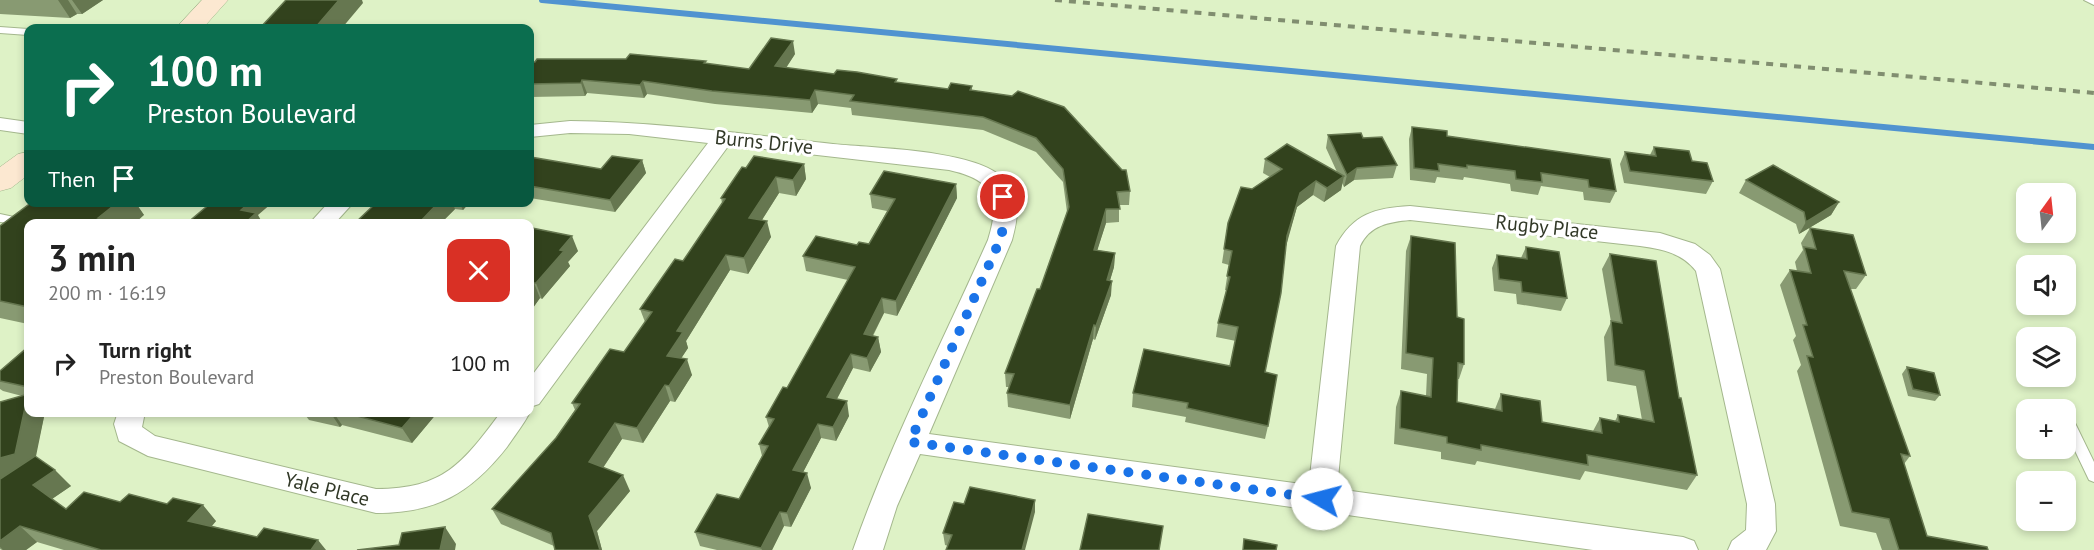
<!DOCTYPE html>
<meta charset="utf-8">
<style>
body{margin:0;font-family:"PT Sans",sans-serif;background:#f6f6f6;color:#222;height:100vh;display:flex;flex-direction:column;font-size:22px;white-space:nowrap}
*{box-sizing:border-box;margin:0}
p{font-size:20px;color:#767676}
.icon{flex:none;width:33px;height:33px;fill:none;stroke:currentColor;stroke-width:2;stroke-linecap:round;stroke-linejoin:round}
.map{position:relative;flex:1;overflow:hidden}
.details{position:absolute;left:24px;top:219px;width:510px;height:198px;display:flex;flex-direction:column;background:#fff;border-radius:12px;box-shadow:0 3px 9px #0003}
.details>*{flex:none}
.banner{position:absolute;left:24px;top:24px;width:510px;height:183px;border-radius:12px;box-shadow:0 3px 9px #0003;background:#0b6e4f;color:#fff;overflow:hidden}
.needle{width:39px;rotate:15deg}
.fabs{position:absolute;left:2016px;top:183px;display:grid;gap:12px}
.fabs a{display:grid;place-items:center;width:60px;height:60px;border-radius:12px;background:#fff;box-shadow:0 3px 9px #0003;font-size:30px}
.pin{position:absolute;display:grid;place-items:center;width:51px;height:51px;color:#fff;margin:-26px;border:3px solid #fff;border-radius:50%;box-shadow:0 2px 6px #0007}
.me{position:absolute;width:66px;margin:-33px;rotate:278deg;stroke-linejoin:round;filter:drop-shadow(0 0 4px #0008)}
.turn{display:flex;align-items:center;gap:21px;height:126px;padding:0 24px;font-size:27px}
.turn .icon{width:78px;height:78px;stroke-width:2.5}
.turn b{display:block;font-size:42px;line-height:51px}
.then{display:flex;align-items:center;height:57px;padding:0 24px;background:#0003;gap:12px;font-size:22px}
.round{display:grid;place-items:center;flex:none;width:63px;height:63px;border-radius:12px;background:#f6f6f6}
.head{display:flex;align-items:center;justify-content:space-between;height:102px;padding:0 24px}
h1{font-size:36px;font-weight:700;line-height:45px}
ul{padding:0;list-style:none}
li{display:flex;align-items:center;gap:18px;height:84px;padding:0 24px}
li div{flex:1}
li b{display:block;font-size:22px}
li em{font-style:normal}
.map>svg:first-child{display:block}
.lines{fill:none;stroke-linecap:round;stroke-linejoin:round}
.stream{stroke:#5093d0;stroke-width:6}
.service-casing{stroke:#a4b78d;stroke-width:2}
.minor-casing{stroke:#a4b78d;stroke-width:2}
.secondary-casing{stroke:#a4b78d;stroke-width:1}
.service{fill:#fff;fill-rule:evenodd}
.minor{fill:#fff;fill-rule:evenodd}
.secondary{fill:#fce8d1;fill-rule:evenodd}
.rail{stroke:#818e70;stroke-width:4;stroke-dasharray:7 7;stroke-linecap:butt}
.wall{fill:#889a72}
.shaded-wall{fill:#667750}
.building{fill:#32421d;stroke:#667750;stroke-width:1.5}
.route{stroke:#1a73e8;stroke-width:10;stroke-dasharray:0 18}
.labels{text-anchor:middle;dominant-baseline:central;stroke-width:6;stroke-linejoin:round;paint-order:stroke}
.street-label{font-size:20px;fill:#313827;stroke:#fff}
</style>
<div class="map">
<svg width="2094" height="550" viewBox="0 0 2094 550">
<rect width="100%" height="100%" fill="#def2c6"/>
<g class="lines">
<!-- stream -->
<path class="stream" d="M542,0L2094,147"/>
<!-- service casing -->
<g class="service-casing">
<path id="service" d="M2084,0H2094V5Z
M0,27L28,29V35L0,33Z
M34,202H47L20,224L0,222V214L14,217Z
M2070,422L2075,423L2094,462V482L2089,480L2066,432V423Z"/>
</g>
<!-- minor casing -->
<g class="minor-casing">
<path id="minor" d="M0,118L28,122V134L0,130Z
M570,121C659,122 745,134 833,144C874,148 967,150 998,174C1022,194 1019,214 1012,240L929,434L1309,485L1336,246C1353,214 1375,208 1410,206L1660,233L1695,244L1710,255L1720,269L1775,504L1776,531L1766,550H1728L1732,541L1746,530L1747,504L1696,271C1682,253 1662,249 1640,246L1410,220C1389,222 1370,225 1360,246L1337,489L1683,537L1694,541L1698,550H1593L920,454L897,506L883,550H853C890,444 942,343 988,240C1001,198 994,180 949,170L729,145L539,404L530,407V378L708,143L629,134L570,133L530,137V125Z
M329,202H354L334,224H309Z
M530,410V412C524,424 515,435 507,447C470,494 436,513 376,513L148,456L119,441L114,424L118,412H145L142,427L155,436L376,489C444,489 463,463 501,412H530Z"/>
</g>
<!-- secondary casing -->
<g class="secondary-casing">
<path id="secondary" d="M202,0H228L203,28H176Z
M28,152V175L11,188L0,191V167L18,154Z"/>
</g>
<!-- service -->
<use href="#service" class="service"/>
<!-- minor -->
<use href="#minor" class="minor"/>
<!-- secondary -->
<use href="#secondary" class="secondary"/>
<!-- rail -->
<path class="rail" d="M1055,0L2094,93"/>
</g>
<!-- wall -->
<path class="wall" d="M0,0H103L82,14H77L70,18L0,14Z
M795,54L786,68L948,89L972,86V91L1130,191L1129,205H1119V222L1106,223L1097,250L1115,253L1114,267L1110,280L1111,295L1095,340L1093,339L1070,419L1008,407L1007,393L1009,387H1006L1005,373L1040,289L1067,212L1063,182L1036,152L983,130L852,115L851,108L818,104L812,113L715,104L647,94L644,98L587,93L585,96L530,97V62L707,64L749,69Z
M1412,127L1447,136L1610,159L1616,191L1610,203L1584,200L1583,192L1541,186L1538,195L1511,191L1510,184L1464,177L1463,180L1437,177L1435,183L1410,180L1409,139Z
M1328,135L1363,138L1397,165L1393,178L1354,180L1344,187L1342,183L1341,190L1324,202L1313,195L1297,207L1286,244L1265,372L1268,426L1265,439L1185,422L1186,417L1132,407L1133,393L1230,366L1236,341L1216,337L1218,323L1227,290H1225L1229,265L1222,263L1228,223L1252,189L1270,177L1263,173L1265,159L1337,172L1326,148Z
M1654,147L1692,161L1713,181L1706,194L1624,183L1620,164L1625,152L1650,155Z
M530,157L601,169L642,160L646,173L615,212L530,198Z
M804,164L806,179L796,196L779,193L762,220L771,237L748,274L730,270L686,341L688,348L681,358L692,375L675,402L670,401L643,443L622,439L603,468L630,491L597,531L602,550H555L554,546L501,524L492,509L556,438L575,410L572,403L624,352L645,322L640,309L683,261L722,203L721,198L746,168Z
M1746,180L1839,202L1831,215L1799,234L1796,224L1739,193Z
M956,184L957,198L897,316L884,313L873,336L878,337L881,352L870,372L853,368L837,399L849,416L836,441L821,438L803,472L811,488L791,527L784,526L772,550H717L700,546L695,532L739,499L762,456L759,444L769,427L766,417L787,388L848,280L806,271L803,256L857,245L869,244L887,211L872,208L870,194Z
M32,202H135L144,215L28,224V324L0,318V226Z
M372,202H470L463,210L455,209L440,224H354L373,206Z
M1810,228L1866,275L1856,289H1850L1910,456L1904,464L1927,536L1988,550H1882L1876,533L1840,526L1797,371L1801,365L1793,340L1796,336L1780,285L1790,270L1797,271L1795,262L1803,250L1801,243Z
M530,230L578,251L568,262L570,266L542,299L540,298L530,312Z
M1411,236L1457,317L1464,364L1459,379H1457V402L1495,409L1501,394L1542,422L1593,431L1600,418L1615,421L1618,415L1642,420L1636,386L1607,381L1604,337L1611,322L1602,269L1610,254L1679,398L1697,475L1687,490L1585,471L1580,480L1477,461L1475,465L1441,459V452L1394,444L1396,407L1401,391L1426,396L1427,374L1401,369L1406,251Z
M1526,247L1567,298L1561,311L1517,304L1516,294L1494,291L1492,268L1497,255L1521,258Z
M28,347V412H45L35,457L71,486L52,499L66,509L120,502L216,521L212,526L257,537L326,550H64L37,542L26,550H2L0,549V402L22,396L3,391L0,389V371Z
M1907,367L1940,395L1935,401L1908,396L1902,374Z
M303,412H455L451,417L437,413L412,443L342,425L340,427L309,420Z
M1035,500V512L948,546L945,545L943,533L964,504Z"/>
<!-- shaded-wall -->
<path class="shaded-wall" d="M58,0H68L77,14L70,18Z
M72,0H103L82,14Z
M339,0H362L363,3L342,28H315Z
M793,41L795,54L778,80L775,66Z
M582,80L587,93L585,96L581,83Z
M643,81L647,94L644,98L640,85Z
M815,90L818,104L812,113L810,100Z
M642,160L646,173L615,212L610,200Z
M804,164L806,179L796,196L793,180Z
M1357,168L1354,180L1344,187L1347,175Z
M1344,176L1341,190L1324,202L1327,188Z
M776,177L779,193L753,234L749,218Z
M1316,181L1313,195L1297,207L1285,250L1287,236L1300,193Z
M956,184L957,198L897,316L896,301Z
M118,202H135L144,215L134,224H102L98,218Z
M250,202H271L272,203L258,215L263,224H244L241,210Z
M439,202H452L455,209L440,224H418Z
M459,202H470L463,210Z
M1839,202L1831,215L1799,234L1806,222Z
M1106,209V223L1093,264L1094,250Z
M767,221L771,237L748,274L744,258Z
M572,236L578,251L568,262L570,266L542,299L536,283L560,250Z
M1115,253L1114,267L1106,294L1107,280Z
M726,255L730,270L686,341L688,348L673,371L667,356L677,331Z
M1112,281L1111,295L1095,340L1096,326Z
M534,283L540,298L530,312V288Z
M882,298L884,313L866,348L864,334Z
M1094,325L1093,339L1070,419V405Z
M878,337L881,352L870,372L867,358Z
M851,354L853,368L830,412L827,397Z
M687,359L692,375L675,402L669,386Z
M665,385L670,401L643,443L637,428Z
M28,394V412H45L33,471L0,480V458Z
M847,401L849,416L836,441L833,427Z
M330,412H333L342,425L340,427Z
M416,412L437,413L412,443L402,428Z
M449,412H455L451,417Z
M615,423L622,439L596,478L589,462Z
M818,424L821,438L797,484L793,470Z
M55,470L71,486L49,501L33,485Z
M807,473L811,488L791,527L787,513Z
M623,475L630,491L597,531L602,550H600L589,516Z
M1035,500V512L1025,550H1022Z
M203,505L216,521L203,536L188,521Z
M780,512L784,526L772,550H762L761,548Z
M20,526L37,542L26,550H3L0,547V541Z
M445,527L456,544L455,550H440Z
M318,540L326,550H311Z"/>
<!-- building -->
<path class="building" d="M286,0H339L315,28H260Z
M771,38L793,41L775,66L834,74L837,70L857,72L897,79L895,82L948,89L951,83L972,86L970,90L1012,96L1018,91L1064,107L1122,170H1126L1130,191L1117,192L1120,209H1106L1094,250L1115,253L1107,280L1112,281L1096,326L1094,325L1070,405L1007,393L1014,374L1005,373L1037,289H1040L1069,207L1063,169L1036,138L983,117L850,101L854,95L815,90L810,100L712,91L643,81L640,85L582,80L581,83L530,84V62H535L537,59H626L630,54L706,61L704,63L749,69Z
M1412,127L1447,131V136L1610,159L1616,191L1589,187L1588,180L1541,173L1542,182L1516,179L1515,171L1467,165V168L1438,164L1439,171L1414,168Z
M1361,133L1363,138L1382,137L1397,165L1357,168L1347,175L1328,135Z
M1287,144L1344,176L1327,188L1316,181L1300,193L1287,236L1281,293L1265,372L1277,375L1268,426L1187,408L1188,403L1133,393L1144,349L1230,366L1238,327L1218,323L1230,277L1227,276L1232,251L1224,249L1228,223L1241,187L1252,189L1282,169L1265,159Z
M1654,147L1689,151L1692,161L1707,163L1713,181L1630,171L1625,152L1656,156Z
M612,156L642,160L610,200L530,186V157L601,169Z
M754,156L804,164L793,180L776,177L749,218L767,221L744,258L726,255L677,331L683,332L667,356L687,359L669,386L665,385L637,428L615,423L589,462L623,475L589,516L600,550H555L551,533L492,509L556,438L580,404L572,403L610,349L624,352L652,312L640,309L675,259L683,261L725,199L721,198L742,167L746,168Z
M1773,165L1839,202L1806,222L1804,212L1746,180Z
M884,171L956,184L896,301L882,298L864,334L878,337L867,358L851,354L827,397L847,401L833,427L818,424L793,470L807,473L787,513L780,512L761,548L695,532L717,494L739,499L768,446L759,444L774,419L766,417L783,387L787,388L855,267L803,256L816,236L857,245L859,242L869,244L895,199L870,194Z
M32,202H118L98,218L116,222L113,224H28V307L0,301V226Z
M212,202H250L241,210L256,213L244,224H186Z
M374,202H439L418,224H354L376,203Z
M532,228L572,236L560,250L564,251L536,283H534L530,288V230Z
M1810,228L1853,235L1866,275L1844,271L1910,456L1901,454L1927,536L1987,547L1988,550H1899L1889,519L1852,512L1807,356L1813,357L1803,325H1807L1790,270L1811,273L1804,247L1816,249Z
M1411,236L1455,243L1457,317L1464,319V364L1458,363L1457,402L1502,411L1501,394L1540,401L1542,422L1602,433L1600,418L1619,422L1618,415L1654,422L1644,371L1615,365L1611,321L1622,323L1610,254L1656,261L1679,398H1681L1697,475L1587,455L1588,465L1481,445V450L1447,443V437L1400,428L1401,391L1431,397L1433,358L1406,353Z
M1526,247L1559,252L1567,298L1522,292L1521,282L1499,279L1497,255L1527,259Z
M28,347V387L0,381V371Z
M1907,367L1934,373L1940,395L1913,389Z
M28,394L15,454L0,458V402Z
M342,412H416L402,428Z
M35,456L55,470L33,485L66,509L84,492L120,502L129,494L167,504L173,498L203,505L188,521L257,537L264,528L318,540L311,550H101L20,526L0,541V479Z
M970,487L1035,500L1022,550H946L952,535L943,533L954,502L964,504Z
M1088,514L1163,526L1159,550H1080Z
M445,527L440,550H357L399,545L402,533Z
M1244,539L1277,545L1276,550H1243Z"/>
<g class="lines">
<!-- route -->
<path class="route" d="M1003,197L1007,213L1000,240L910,442L1322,499"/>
</g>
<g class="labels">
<!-- street labels -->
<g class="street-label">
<text transform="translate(764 142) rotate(6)">Burns Drive</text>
<text transform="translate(1547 227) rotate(6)">Rugby Place</text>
<text transform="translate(327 489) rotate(14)">Yale Place</text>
</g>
</g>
</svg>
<div class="fabs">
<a><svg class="needle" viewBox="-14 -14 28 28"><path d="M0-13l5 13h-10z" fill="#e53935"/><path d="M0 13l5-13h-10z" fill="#767676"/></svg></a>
<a><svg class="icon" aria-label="sound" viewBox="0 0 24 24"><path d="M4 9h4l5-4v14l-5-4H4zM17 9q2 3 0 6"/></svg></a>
<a><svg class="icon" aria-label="layers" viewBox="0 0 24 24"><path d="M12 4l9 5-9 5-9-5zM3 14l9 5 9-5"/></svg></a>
<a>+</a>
<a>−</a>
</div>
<div class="pin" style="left:1003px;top:197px;background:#d93025"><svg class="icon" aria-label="arrive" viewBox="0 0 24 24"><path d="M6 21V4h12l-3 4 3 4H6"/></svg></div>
<svg class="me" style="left:1322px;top:499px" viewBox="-20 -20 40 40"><circle r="19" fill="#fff"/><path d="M0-13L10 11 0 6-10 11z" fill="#1a73e8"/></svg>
<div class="banner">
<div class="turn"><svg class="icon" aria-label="right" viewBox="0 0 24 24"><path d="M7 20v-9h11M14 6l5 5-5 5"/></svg><div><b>100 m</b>Preston Boulevard</div></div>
<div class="then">Then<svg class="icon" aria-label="arrive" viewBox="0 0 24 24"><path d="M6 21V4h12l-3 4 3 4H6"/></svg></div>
</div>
<section class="details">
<div class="head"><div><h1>3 min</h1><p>200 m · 16:19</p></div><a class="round" style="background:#d93025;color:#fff"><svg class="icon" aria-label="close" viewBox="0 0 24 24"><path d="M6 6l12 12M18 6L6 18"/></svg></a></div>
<ul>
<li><svg class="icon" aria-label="right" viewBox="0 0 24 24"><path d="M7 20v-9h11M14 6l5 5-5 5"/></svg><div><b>Turn right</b><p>Preston Boulevard</p></div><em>100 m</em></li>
</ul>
</section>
</div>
